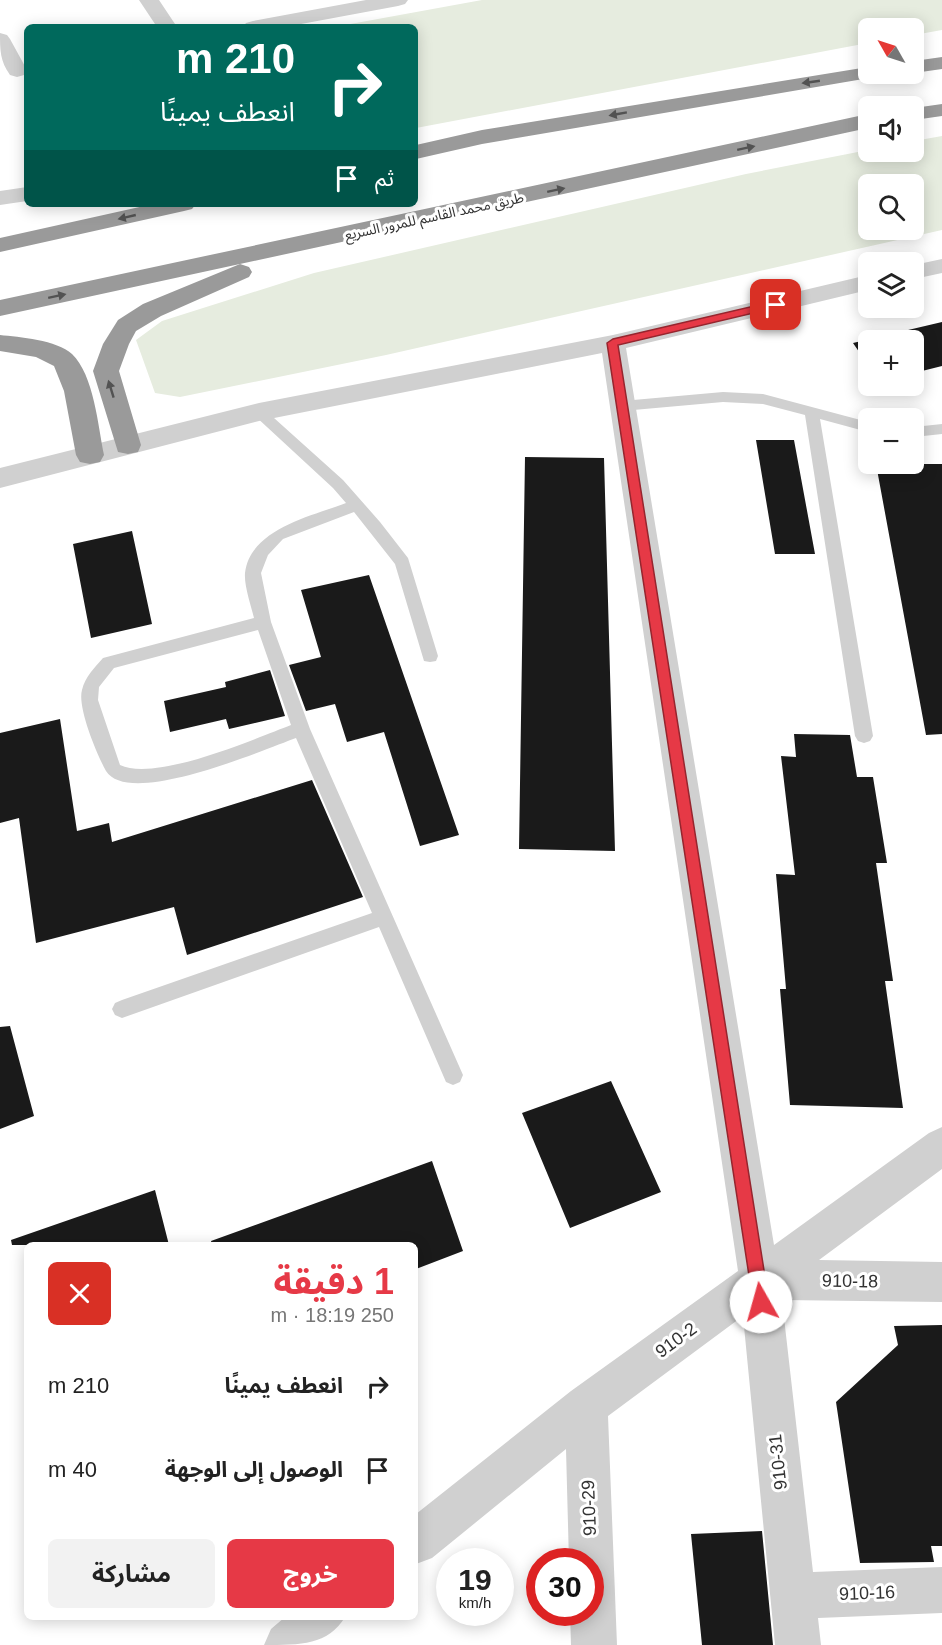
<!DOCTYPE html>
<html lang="ar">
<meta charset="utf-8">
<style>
body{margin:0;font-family:Arial,"Noto Sans Arabic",sans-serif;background:#f2f2f2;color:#222;direction:rtl;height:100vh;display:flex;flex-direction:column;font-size:22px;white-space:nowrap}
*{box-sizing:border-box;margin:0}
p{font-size:20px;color:#767676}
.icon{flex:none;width:33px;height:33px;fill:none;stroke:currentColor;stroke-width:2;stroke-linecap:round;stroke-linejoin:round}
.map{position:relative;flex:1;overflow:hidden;direction:ltr}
.panel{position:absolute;left:24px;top:1242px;width:394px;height:378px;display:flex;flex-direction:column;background:#fff;border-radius:9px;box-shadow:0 3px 15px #0003;direction:rtl}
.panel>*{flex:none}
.hud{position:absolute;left:24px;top:24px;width:394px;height:183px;border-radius:9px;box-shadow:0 3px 15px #0003;direction:rtl;background:#00695c;color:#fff;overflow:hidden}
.needle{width:39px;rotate:309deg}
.buttons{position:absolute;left:858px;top:18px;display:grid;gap:12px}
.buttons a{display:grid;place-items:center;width:66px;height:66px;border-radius:9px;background:#fff;box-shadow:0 3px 15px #0003;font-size:30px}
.speed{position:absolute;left:436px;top:1548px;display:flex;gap:12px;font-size:30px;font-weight:700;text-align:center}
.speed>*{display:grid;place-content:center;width:78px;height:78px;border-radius:50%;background:#fff;box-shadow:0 3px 15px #0003;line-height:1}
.speed small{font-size:15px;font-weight:400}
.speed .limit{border:9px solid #d22;background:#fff;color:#111}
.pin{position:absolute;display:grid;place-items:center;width:51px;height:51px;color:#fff;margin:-26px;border-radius:12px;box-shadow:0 3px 9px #0006}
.me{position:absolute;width:66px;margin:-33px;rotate:353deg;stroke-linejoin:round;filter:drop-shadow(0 0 4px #0008)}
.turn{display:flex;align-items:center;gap:21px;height:126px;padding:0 24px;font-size:27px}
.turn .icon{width:78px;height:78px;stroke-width:2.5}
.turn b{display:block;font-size:42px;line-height:51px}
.then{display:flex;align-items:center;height:57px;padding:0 24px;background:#0003;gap:12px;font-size:22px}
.round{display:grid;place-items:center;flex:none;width:63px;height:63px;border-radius:9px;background:#f2f2f2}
.head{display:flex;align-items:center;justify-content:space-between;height:102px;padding:0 24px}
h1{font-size:36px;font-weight:700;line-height:45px;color:#e63946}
.action{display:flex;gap:12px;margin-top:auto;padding:12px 24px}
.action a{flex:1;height:69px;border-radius:9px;background:#e63946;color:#fff;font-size:24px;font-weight:700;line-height:69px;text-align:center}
.action a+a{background:#f2f2f2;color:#222}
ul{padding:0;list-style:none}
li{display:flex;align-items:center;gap:18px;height:84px;padding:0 24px}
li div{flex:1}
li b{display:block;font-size:22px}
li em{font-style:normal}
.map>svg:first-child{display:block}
.green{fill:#e6ecdf;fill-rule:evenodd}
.building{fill:#1a1a1a}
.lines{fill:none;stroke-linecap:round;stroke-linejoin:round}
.service{fill:#d0d0d0;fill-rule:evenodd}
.minor{fill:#d0d0d0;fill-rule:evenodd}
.motorway{fill:#9a9a9a;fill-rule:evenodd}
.oneway{fill:#525252}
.route{fill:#e63946;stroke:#96252e;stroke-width:1.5}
.labels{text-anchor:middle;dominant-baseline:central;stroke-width:6;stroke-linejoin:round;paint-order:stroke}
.far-street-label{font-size:14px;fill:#333;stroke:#fff}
.near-street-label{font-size:18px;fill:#333;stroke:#fff}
</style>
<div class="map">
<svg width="942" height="1645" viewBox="0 0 942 1645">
<rect width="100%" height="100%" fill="#fff"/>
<!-- green -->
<path class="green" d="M482,0H942V30L914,35V28H868V43L416,128V27H334Z
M942,136V230L386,355L180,397L155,393L136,340L162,321L314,273L746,174L868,150L914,152V141ZM868,184H914V230H868Z"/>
<!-- building -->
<path class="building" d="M942,322V366L914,373V340H868V365L853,343Z
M756,440H794L815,554H775Z
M525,457L604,458L615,851L519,849Z
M876,464H942V734L926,735Z
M132,531L152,624L91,638L73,544Z
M369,575L459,835L420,846L384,732L347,742L335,704L306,711L289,665L321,657L301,590Z
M270,670L285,716L229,729L226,719L170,732L164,701L226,687L225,682Z
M60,719L77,831L109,823L112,842L312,780L363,897L187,955L174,907L36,943L19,818L0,823V733Z
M794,734L850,735L857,777H873L887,863H876L893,981H885L903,1108L790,1105L780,989H786L776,874L795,875L781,756L796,757Z
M10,1026L34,1116L0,1129V1027Z
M611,1081L661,1192L570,1228L522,1113Z
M432,1161L463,1251L416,1269V1245H212L211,1241Z
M155,1190L169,1245H12L11,1240Z
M942,1325V1546H931L934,1562L860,1563L836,1402L898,1345L894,1326Z
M762,1531L773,1645H702L691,1534Z"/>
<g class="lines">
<!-- service -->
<path class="service" d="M723,392L763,394L868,422V432L820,419L873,736L870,741L864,743L858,741L855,736L805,415L763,404L723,402L622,411L615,406L622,401Z
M259,407L264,409L343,480L380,522L408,558L438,656L436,661L430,662L424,661L395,564L354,512L283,539L268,555L261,573L271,622L310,729L463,1075L460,1082L453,1085L446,1082L379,927L122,1018L115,1015L112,1009L115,1003L122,1000L372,913L296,738C263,750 129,808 106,771C97,755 77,707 82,690C85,677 95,667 103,658L254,618C251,605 244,586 245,573C250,529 312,516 346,503L333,488L254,415L252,412L254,409ZM258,630L291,725C254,739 156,782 120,765L98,700L99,687L114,668Z
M942,424V434L914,437V427Z"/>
<!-- minor -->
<path class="minor" d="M139,0H159L177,27H157Z
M366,0H408L405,4L398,6L285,27H243L246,23L253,21Z
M0,33L7,35L10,39L27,70L24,75L17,77L10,75C0,61 0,50 0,33Z
M27,187V201L0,205V191Z
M942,259V273L914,279V265Z
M868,275V290L626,348L774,1245L929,1133L942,1127V1169L819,1260L942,1262V1302L782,1300L813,1572L942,1567V1613L818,1618L821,1645H775L743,1316L608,1416L617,1645H571L570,1612H591V1562H569L566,1449L432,1558L416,1564V1514L571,1391L738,1271L602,353L259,421L0,488V468L259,403L613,335Z
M285,1617H345C328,1645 301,1645 264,1645L271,1629Z"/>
<!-- motorway -->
<path class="motorway" d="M942,57V69L914,73V61Z
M868,67V74H878L875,77L482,144L416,159V145L482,130Z
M942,104V116L914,120V108Z
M868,114V128L0,316V300Z
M153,204H196L192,209L184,211L0,252V238Z
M240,264L249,267L252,272L249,277L161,316L136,331L129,344L119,371L141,445L138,452L128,454L118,452L93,371L103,344L118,320L143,304Z
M0,335C19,337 57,340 72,354C94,375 98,426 104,455L100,462L90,464L80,462L76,455L64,391L54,366L36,357L0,351Z"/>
</g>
<!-- one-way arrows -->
<defs><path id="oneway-solid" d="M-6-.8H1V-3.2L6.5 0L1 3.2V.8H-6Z" transform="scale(1.5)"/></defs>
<g class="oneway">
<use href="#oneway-solid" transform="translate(811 82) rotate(172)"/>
<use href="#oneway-solid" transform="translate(618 114) rotate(170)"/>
<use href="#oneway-solid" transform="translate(746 148) rotate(-12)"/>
<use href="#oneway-solid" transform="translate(556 190) rotate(-12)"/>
<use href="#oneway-solid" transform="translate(127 217) rotate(167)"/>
<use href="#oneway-solid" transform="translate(57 296) rotate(-12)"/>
<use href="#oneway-solid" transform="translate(111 389) rotate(-107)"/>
</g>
<!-- route -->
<path class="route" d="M776,301L779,302V307L618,345L769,1302L767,1308L761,1310L755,1308L753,1302L607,343L613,339Z"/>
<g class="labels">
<!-- far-street labels -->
<g class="far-street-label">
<text transform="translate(434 216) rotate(-12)">طريق محمد القاسم للمرور السريع</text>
</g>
<!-- near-street labels -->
<g class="near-street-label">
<text transform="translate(850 1281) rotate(1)">910-18</text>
<text transform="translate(676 1340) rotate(-36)">910-2</text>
<text transform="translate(778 1462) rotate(-96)">910-31</text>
<text transform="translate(589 1508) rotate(-92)">910-29</text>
<text transform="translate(867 1593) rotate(-2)">910-16</text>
</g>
</g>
</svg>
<div class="buttons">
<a><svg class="needle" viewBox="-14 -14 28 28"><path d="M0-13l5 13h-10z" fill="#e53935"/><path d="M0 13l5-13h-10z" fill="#767676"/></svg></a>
<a><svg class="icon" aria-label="sound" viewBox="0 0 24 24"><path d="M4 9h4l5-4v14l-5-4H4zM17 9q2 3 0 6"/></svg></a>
<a><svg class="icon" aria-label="search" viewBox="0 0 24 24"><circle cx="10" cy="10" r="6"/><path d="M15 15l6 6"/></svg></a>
<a><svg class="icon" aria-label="layers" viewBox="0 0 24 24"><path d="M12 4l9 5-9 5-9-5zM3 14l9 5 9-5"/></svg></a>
<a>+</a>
<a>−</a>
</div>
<div class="speed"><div>19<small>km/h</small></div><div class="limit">30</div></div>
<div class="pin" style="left:776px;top:305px;background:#d93025"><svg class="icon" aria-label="arrive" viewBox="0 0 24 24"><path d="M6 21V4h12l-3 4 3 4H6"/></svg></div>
<svg class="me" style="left:761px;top:1302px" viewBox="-20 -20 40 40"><circle r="19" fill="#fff"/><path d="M0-13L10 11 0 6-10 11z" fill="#e63946"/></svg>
<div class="hud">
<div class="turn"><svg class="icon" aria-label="right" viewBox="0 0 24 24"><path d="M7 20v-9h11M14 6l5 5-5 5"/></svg><div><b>210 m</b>انعطف يمينًا</div></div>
<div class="then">ثم<svg class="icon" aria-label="arrive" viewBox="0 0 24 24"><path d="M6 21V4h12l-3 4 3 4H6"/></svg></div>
</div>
<section class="panel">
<div class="head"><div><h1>1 دقيقة</h1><p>250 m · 18:19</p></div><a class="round" style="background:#d93025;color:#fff"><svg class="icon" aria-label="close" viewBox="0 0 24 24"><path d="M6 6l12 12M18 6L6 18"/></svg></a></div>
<ul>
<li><svg class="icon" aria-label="right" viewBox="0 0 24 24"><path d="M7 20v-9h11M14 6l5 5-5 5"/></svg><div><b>انعطف يمينًا</b></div><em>210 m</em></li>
<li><svg class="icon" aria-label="arrive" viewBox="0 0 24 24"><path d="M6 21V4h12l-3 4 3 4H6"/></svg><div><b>الوصول إلى الوجهة</b></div><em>40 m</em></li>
</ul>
<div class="action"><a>خروج</a><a>مشاركة</a></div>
</section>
</div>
